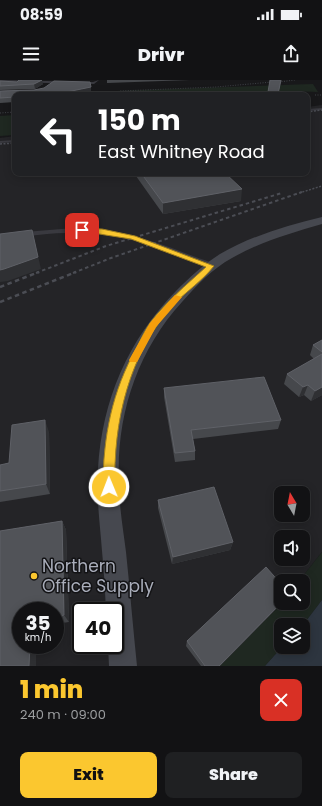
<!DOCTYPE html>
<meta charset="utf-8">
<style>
body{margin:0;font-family:Poppins,sans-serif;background:#1f2022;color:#f1f3f6;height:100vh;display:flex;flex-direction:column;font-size:15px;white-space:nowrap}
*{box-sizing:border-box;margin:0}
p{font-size:13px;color:#9c9ea0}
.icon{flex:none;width:22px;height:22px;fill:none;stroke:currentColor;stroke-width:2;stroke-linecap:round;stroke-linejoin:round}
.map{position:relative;height:586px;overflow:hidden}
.sheet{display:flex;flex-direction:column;background:#121214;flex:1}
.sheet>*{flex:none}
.banner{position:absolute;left:12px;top:12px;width:298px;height:84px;border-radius:8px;box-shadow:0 2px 10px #0003,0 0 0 1px #313234;background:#202124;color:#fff;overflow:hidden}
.needle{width:26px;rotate:350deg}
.tools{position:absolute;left:274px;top:406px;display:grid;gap:8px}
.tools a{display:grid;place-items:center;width:36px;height:36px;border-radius:8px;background:#121214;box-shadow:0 2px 10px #0003,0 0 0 1px #313234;font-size:20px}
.speed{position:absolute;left:12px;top:522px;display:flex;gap:8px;font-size:20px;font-weight:700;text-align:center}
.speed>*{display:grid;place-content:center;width:52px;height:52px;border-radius:50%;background:#121214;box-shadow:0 2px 10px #0003,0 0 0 1px #313234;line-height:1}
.speed small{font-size:10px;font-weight:400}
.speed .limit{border:2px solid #111;border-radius:6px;background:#fff;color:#111}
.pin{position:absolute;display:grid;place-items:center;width:34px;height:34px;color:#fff;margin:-17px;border-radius:8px;box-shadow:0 2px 6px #0006}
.me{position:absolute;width:44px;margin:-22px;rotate:359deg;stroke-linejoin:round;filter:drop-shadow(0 0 3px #0008)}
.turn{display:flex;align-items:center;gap:14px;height:84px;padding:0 20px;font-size:18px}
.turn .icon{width:52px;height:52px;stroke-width:2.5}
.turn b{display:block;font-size:28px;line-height:34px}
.round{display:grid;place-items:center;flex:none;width:42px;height:42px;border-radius:8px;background:#1f2022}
.headline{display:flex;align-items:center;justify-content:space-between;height:68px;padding:0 20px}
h1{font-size:24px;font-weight:800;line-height:30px;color:#fbc72f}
.primary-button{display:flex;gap:8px;margin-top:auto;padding:8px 20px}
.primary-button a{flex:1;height:46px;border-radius:8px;background:#fbc72f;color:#111;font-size:16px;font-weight:800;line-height:46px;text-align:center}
.primary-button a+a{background:#1f2022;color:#f1f3f6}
.status{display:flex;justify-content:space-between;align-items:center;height:28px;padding:0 20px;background:#121214;direction:ltr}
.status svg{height:11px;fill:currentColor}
header{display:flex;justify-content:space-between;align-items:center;height:52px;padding:0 20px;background:#121214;font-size:18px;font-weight:800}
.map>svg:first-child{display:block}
.built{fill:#242427;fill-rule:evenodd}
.green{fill:#1f2821}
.water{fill:#2d353f}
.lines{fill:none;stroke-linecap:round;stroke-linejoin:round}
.path{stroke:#3e4046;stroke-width:1;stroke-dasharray:1 1.5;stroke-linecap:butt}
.lane{fill:#39393f;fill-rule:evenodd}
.street{fill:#39393f;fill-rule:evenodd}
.secondary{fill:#46484f;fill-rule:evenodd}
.rail-far2{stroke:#4b4d54;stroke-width:1.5;stroke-dasharray:2 1.5;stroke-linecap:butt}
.rail-far1{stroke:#4b4d54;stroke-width:2;stroke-dasharray:3.5 3;stroke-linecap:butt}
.rail{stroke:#4b4d54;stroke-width:2.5;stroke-dasharray:4.5 3.5;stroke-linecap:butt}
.wall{fill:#46484c}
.shaded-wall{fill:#2f3033}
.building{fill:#515358;stroke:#5f6167}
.route{fill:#fbc72f;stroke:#a3811f}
.slow{fill:#f59e0b}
.poi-dot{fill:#fbc72f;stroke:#131315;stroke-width:1.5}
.labels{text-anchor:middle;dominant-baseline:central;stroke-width:3;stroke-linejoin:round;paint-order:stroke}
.near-poi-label{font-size:17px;fill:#a9adba;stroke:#131315;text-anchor:start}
</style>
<div class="status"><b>08:59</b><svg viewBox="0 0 49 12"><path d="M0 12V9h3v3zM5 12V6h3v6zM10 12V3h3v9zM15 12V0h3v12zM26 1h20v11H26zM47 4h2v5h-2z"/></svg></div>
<header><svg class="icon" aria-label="menu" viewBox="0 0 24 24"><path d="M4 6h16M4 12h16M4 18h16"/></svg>Drivr<svg class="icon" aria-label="share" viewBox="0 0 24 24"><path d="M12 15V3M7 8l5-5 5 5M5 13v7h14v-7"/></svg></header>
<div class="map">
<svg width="322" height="586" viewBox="0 0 322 586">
<rect width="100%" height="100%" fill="#18181a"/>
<!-- built -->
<path class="built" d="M322,25V472L299,501H281V523H282L220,586H0V58L15,56V93H307V27ZM281,413H303V435H281ZM281,457H303V479H281ZM21,531H55V565H21ZM81,531H115V565H81Z"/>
<!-- green -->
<path class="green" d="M313,4L318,12L291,11L269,15H112L115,11Z
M15,35V55L0,56V36Z
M322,472V520L303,545H281L282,567L265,586H220L282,523H303V501H299Z"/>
<!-- water -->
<path class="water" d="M322,520V586H265L282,567H303V545Z"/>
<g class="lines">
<!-- path -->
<path class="path" d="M279,2L295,0
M114,15L120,11L216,7L272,2
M315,15H322
M0,33L15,32"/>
<!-- lane -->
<path class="lane" d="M322,28V30L307,31V29Z
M15,60V62L0,63V61Z"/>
<!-- street -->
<path class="street" d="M0,0L93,2L99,0L94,4L0,2Z
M74,148C117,148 154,161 193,176C200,179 211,181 216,186L211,189L208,188C181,178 155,165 127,159C85,148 42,154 0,160V154Z"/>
<!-- secondary -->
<path class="secondary" d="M322,137V144C291,153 260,162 232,178C212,189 197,205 182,222C137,271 116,336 119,402C119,426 123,448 126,472C130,510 133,548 137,586H109L108,565H115V531H106C105,511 104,491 102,471C100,444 96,416 98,389C102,320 128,260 176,211C190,197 204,184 220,174C251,156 288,145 322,137Z"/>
<!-- rail-far2 -->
<path class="rail-far2" d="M307,32L322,30
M0,64L15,63
M299,113L322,106"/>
<!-- rail-far1 -->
<path class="rail-far1" d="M36,193L106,166L282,113
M73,193L111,178L302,112"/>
<!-- rail -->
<path class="rail" d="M0,207L39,192
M0,222L76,192"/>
</g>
<!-- wall -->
<path class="wall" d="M107,0H190L107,3Z
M270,0H281L278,15H268Z
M0,1L43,4L35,9L0,10Z
M90,2L91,11L74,15H15V22L0,23V11L34,10Z
M135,93H225L241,121L163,134L136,96Z
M322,260V315L311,321L304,315L299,317L284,304L287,294L314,279L310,275L313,265Z
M164,308L281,340L278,349L193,359L195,371V380L175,382L164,317Z
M49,352L50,414L0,422V385L9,383Z
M158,420L233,462L230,470L172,484L158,428Z
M62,441L66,450L69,542L55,544V531H21V565H36V586H0V451Z
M282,523L220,586H201L186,566L187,561Z"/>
<!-- shaded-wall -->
<path class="shaded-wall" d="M42,0L43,4L35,9L34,4Z
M91,7V11L74,15H52Z
M242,109L241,121L163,134V123Z
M32,150L41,189L8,201L0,202V190Z
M308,305L304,315L299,317L303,307Z
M322,307V315L311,321L315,311Z
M45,340L49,352L50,414L46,404Z
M62,441L66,450L69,542L64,535Z
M233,462L230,470L172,484L173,477Z
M281,523H282L220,586H219Z
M30,565H36V586H29Z"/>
<!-- building -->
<path class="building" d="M19,0H42L34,4L0,6V1L17,2Z
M270,0H281L278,14L268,12Z
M54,1L90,2L91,7L52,15H15V17L0,18V11L34,10L44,8Z
M141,93H225L242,109L163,123Z
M32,150L38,177L4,189L0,190V154Z
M322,260V272L313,265Z
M322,274V307L315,311L308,305L303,307L287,294Z
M264,297L281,340L191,350L195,371L175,373L164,308Z
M45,340L46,404L0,411V385L9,383L12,345Z
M214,407L233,462L173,477L158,420Z
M62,441L64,535L55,537V531H21V565H30L29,586H0V451Z
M266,487L281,504V523L219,586H205L187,561Z"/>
<!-- route -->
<path class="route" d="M82,148L102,149L135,156L214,186C203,200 187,211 174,224C129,273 113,342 115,407L113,411L109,413L105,411L103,407C103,357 112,311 137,267C141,259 145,250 150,243C166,222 186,205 206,187L131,159L80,151L79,150Z"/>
<!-- slow -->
<path class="slow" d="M175,215L182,217L156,247L137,282H130L129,280L150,243Z"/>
<!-- markers -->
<circle class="poi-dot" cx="34" cy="496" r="4"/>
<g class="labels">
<!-- near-poi labels -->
<g class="near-poi-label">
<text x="42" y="486">Northern<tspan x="42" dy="20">Office Supply</tspan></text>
</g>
</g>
</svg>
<div class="tools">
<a><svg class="needle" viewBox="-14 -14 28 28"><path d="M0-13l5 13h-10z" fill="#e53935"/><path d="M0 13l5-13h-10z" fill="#9c9ea0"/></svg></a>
<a><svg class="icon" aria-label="sound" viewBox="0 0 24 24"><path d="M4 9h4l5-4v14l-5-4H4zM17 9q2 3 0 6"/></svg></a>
<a><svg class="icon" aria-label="search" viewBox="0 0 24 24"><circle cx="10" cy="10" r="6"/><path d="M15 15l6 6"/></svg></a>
<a><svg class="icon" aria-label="layers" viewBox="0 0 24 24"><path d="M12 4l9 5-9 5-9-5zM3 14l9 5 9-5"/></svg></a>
</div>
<div class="speed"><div>35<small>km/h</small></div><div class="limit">40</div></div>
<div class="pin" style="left:82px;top:150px;background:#d93025"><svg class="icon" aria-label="arrive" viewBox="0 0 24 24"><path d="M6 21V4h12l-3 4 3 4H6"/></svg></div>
<svg class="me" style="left:109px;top:407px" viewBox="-20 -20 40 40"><circle r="17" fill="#fbc72f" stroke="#fff" stroke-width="3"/><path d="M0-11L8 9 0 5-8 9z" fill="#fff"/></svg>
<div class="banner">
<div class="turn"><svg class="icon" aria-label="left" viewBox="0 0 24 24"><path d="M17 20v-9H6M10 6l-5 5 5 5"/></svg><div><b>150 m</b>East Whitney Road</div></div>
</div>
</div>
<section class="sheet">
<div class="headline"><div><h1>1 min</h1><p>240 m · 09:00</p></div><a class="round" style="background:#d93025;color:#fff"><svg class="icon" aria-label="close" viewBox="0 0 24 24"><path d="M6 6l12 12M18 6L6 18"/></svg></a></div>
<div class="primary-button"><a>Exit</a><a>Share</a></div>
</section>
